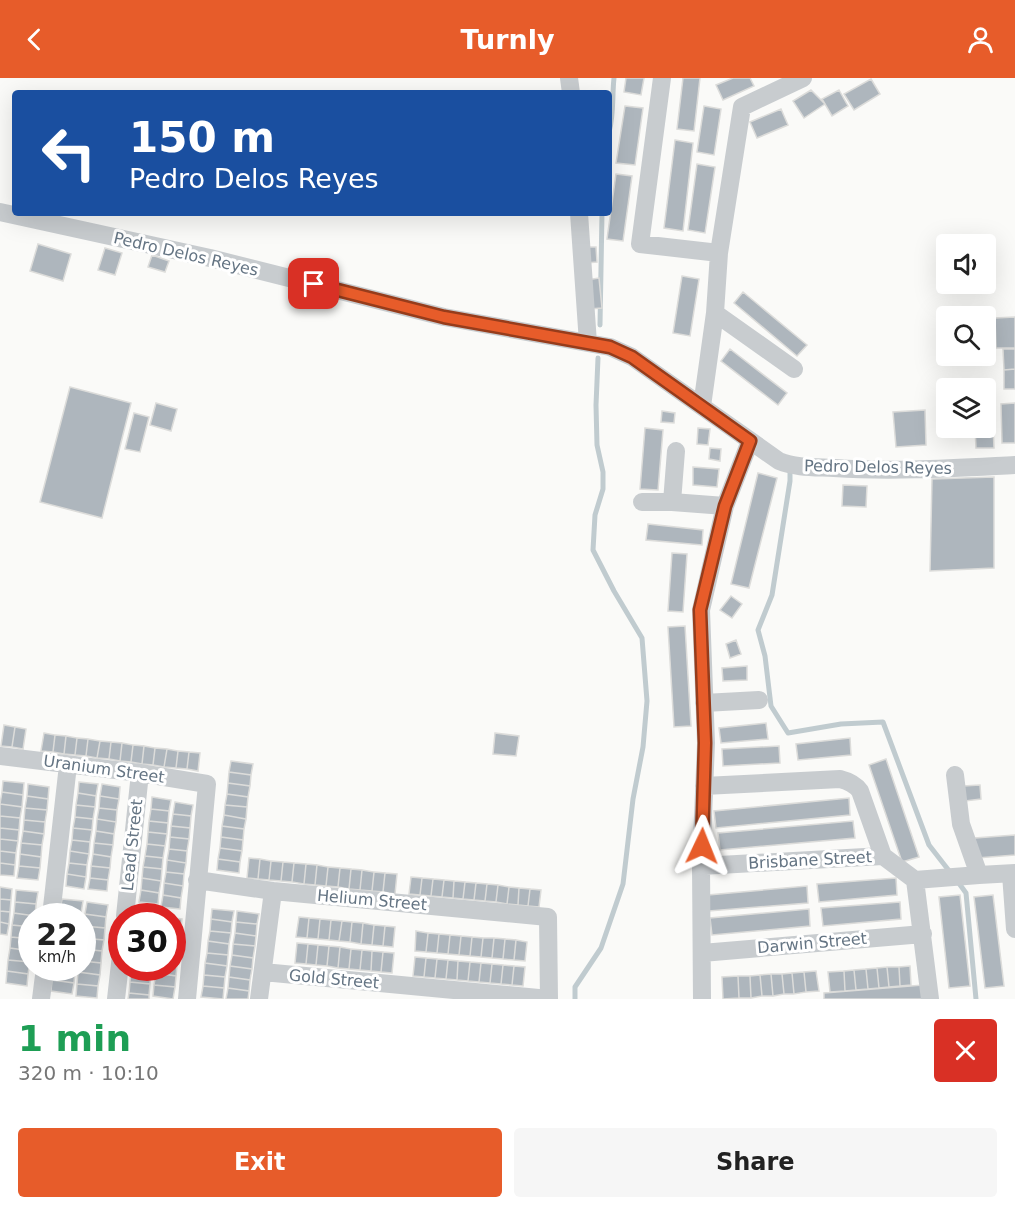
<!DOCTYPE html>
<meta charset="utf-8">
<style>
body{margin:0;font-family:"DejaVu Sans",sans-serif;background:#f6f6f6;color:#222;height:100vh;display:flex;flex-direction:column;font-size:22px;white-space:nowrap}
*{box-sizing:border-box;margin:0}
p{font-size:20px;color:#767676}
.icon{flex:none;width:33px;height:33px;fill:none;stroke:currentColor;stroke-width:2;stroke-linecap:round;stroke-linejoin:round}
.map{position:relative;height:921px;overflow:hidden}
.panel{display:flex;flex-direction:column;background:#fff;flex:1}
.panel>*{flex:none}
.guide{position:absolute;left:12px;top:12px;width:600px;height:126px;border-radius:6px;box-shadow:0 6px 24px #0002;background:#1a4fa0;color:#fff;overflow:hidden}
.fabs{position:absolute;left:936px;top:156px;display:grid;gap:12px}
.fabs a{display:grid;place-items:center;width:60px;height:60px;border-radius:6px;background:#fff;box-shadow:0 6px 24px #0002;font-size:30px}
.speed{position:absolute;left:18px;top:825px;display:flex;gap:12px;font-size:30px;font-weight:700;text-align:center}
.speed>*{display:grid;place-content:center;width:78px;height:78px;border-radius:50%;background:#fff;box-shadow:0 6px 24px #0002;line-height:1}
.speed small{font-size:15px;font-weight:400}
.speed .limit{border:9px solid #d22;background:#fff;color:#111}
.pin{position:absolute;display:grid;place-items:center;width:51px;height:51px;color:#fff;margin:-26px;border-radius:12px;box-shadow:0 3px 9px #0006}
.me{position:absolute;width:66px;margin:-33px;rotate:2deg;stroke-linejoin:round;filter:drop-shadow(0 0 4px #0008)}
.turn{display:flex;align-items:center;gap:21px;height:126px;padding:0 18px;font-size:27px}
.turn .icon{width:78px;height:78px;stroke-width:2.5}
.turn b{display:block;font-size:42px;line-height:51px}
.round{display:grid;place-items:center;flex:none;width:63px;height:63px;border-radius:6px;background:#f6f6f6}
.summary{display:flex;align-items:center;justify-content:space-between;height:102px;padding:0 18px}
h1{font-size:36px;font-weight:700;line-height:45px;color:#1e9e55}
.cta{display:flex;gap:12px;margin-top:auto;padding:12px 18px}
.cta a{flex:1;height:69px;border-radius:6px;background:#e75c2a;color:#fff;font-size:24px;font-weight:700;line-height:69px;text-align:center}
.cta a+a{background:#f6f6f6;color:#222}
header{display:flex;justify-content:space-between;align-items:center;height:78px;padding:0 18px;background:#e75c2a;color:#fff;font-size:27px;font-weight:700}
.map>svg:first-child{display:block}
.lines{fill:none;stroke-linecap:round;stroke-linejoin:round}
.stream{stroke:#c0cbcf;stroke-width:5}
.building{fill:#aeb6bd;stroke:#dcdcda;stroke-width:1.5}
.minor{stroke:#c8cccf;stroke-width:18}
.route-casing{stroke:#963c1b;stroke-width:15}
.route{stroke:#e75c2a;stroke-width:10}
.labels{text-anchor:middle;dominant-baseline:central;stroke-width:6;stroke-linejoin:round;paint-order:stroke}
.street-label{font-size:16px;fill:#647483;stroke:#fff}
</style>
<header><svg class="icon" aria-label="back" viewBox="0 0 24 24"><path d="M15 5l-7 7 7 7"/></svg>Turnly<svg class="icon" aria-label="person" viewBox="0 0 24 24"><circle cx="12" cy="8" r="4"/><path d="M4 21q1-7 8-7t8 7"/></svg></header>
<div class="map">
<svg width="1015" height="921" viewBox="0 0 1015 921">
<rect width="100%" height="100%" fill="#fafaf8"/>
<g class="lines">
<!-- stream -->
<path class="stream" d="M609,54C614,37 612,18 614,0
M600,247L602,135
M790,390V403L772,517L758,552L765,578L771,628L788,655L841,646L883,644L929,767L950,794
M958,804L966,815L976,921
M575,921V909L601,870L623,806L633,721L643,669L647,623L642,560L614,513L593,472L595,437L603,411V394L597,367L596,327L598,280"/>
</g>
<!-- building -->
<path class="building" d="M626,0H644L641,17L624,14Z
M683,0H700L694,53L677,51Z
M733,0H750L754,8L723,22L716,7Z
M871,1L880,16L854,32L844,16Z
M811,12L825,26L804,40L793,23Z
M839,12L848,28L832,38L822,21Z
M625,28L643,30L635,87L616,85Z
M704,28L721,31L714,77L697,74Z
M781,31L788,47L757,60L750,44Z
M675,62L693,65L683,153L664,150Z
M697,86L715,89L705,155L688,152Z
M616,96L632,98L623,163L607,161Z
M38,166L71,176L63,203L30,193Z
M586,169H596L597,184L586,185Z
M105,170L122,175L115,197L98,192Z
M152,177L169,183L165,194L148,189Z
M682,198L699,201L690,258L673,255Z
M599,200L602,230L589,231L586,202Z
M743,214L807,267L797,278L734,225Z
M1015,239V270H996L995,240Z
M730,271L787,315L778,327L721,283Z
M1003,271H1015V291L1004,292Z
M1015,291V311H1004V292Z
M70,309L131,325L102,440L40,424Z
M156,325L177,331L171,353L150,347Z
M1015,325V365H1002L1001,326Z
M925,332L926,367L896,369L893,334Z
M662,333L675,335L674,345L661,344Z
M134,335L149,339L140,374L125,371Z
M986,347H993L994,370H976L975,350H986Z
M645,350L663,352L658,412L640,411Z
M698,350L710,351L708,367L697,366Z
M710,370L721,371L720,383L709,381Z
M693,389L719,391L717,409L693,407Z
M758,395L777,400L749,510L731,506Z
M994,399V490L930,493L932,401Z
M843,407L867,408L866,429L842,428Z
M648,446L703,452L702,467L646,462Z
M672,475L687,476L683,534L668,533Z
M731,518L742,526L732,540L720,532Z
M685,548L691,648L674,649L668,549Z
M736,562L741,576L730,580L726,566Z
M747,588V602L723,603L722,590Z
M766,645L768,661L721,665L719,650Z
M4,647L15,649L12,669L1,668Z
M15,649L26,651L23,671L12,669Z
M44,655L55,657L53,674L41,673Z
M495,655L519,658L516,678L493,676Z
M55,657L66,658L64,676L53,674Z
M66,658L77,660L75,677L64,676Z
M77,660L88,661L86,678L75,677Z
M850,660L851,677L798,682L796,666Z
M88,661L100,663L97,680L86,678Z
M100,663L111,664L109,681L97,680Z
M111,664L122,665L120,683L109,681Z
M122,665L133,667L131,684L120,683Z
M133,667L144,668L142,686L131,684Z
M144,668L155,670L153,687L142,686Z
M779,668L780,685L723,688L722,671Z
M155,670L167,671L164,689L153,687Z
M167,671L178,673L176,690L164,689Z
M178,673L189,674L187,691L176,690Z
M189,674L200,675L198,693L187,691Z
M886,681L919,779L902,784L869,687Z
M231,683L253,686L251,697L229,694Z
M229,694L251,697L250,708L228,705Z
M3,703L24,705L23,717L2,714Z
M79,704L98,706L96,718L78,715Z
M228,705L250,708L248,719L227,716Z
M28,706L49,709L48,721L27,718Z
M102,706L120,709L119,721L100,718Z
M980,707L981,721L965,723L963,708Z
M2,714L23,717L22,729L0,726Z
M78,715L96,718L95,729L76,727Z
M227,716L248,719L247,729L225,727Z
M27,718L48,721L47,732L25,730Z
M100,718L119,721L117,732L99,730Z
M152,719L171,722L169,733L151,731Z
M849,720L850,737L716,750L714,733Z
M175,724L193,727L191,738L173,736Z
M0,726L22,729L20,740L0,738Z
M76,727L95,729L93,741L75,739Z
M225,727L247,729L246,741L224,737Z
M25,730L47,732L45,744L24,742Z
M99,730L117,732L116,744L97,741Z
M151,731L169,733L168,745L149,743Z
M173,736L191,738L190,750L171,748Z
M224,737L246,741L244,751L222,748Z
M0,738L20,740L19,752L0,750Z
M75,739L93,741L92,752L73,750Z
M97,741L116,744L114,756L96,753Z
M24,742L45,744L44,756L23,753Z
M149,743L168,745L167,756L148,754Z
M853,743L855,760L720,772L718,755Z
M171,748L190,750L189,761L170,759Z
M222,748L244,751L243,762L221,759Z
M0,750L19,752L18,763L0,761Z
M73,750L92,752L90,764L72,762Z
M23,753L44,756L42,767L21,765Z
M96,753L114,756L113,767L94,765Z
M148,754L167,756L165,768L147,766Z
M1015,757V777L977,780L975,760Z
M170,759L189,761L187,773L169,771Z
M221,759L243,762L242,773L220,770Z
M0,761L18,763L16,775L0,773Z
M72,762L90,764L89,776L70,773Z
M21,765L42,767L41,779L20,776Z
M94,765L113,767L111,779L93,776Z
M147,766L165,768L163,780L145,778Z
M220,770L242,773L240,784L218,781Z
M169,771L187,773L186,785L167,782Z
M0,773L16,775L15,787L0,785Z
M70,773L89,776L87,787L69,785Z
M20,776L41,779L40,790L19,788Z
M93,776L111,779L110,790L91,788Z
M145,778L163,780L162,791L143,789Z
M249,780L260,781L258,801L247,800Z
M218,781L240,784L239,795L217,792Z
M260,781L271,783L269,802L258,801Z
M167,782L186,785L184,796L166,794Z
M271,783L283,784L281,803L269,802Z
M283,784L294,785L292,804L281,803Z
M0,785L15,787L14,798L0,797Z
M69,785L87,787L86,799L67,796Z
M294,785L306,786L304,806L292,804Z
M306,786L317,787L315,807L304,806Z
M317,787L328,789L326,808L315,807Z
M19,788L40,790L38,802L17,800Z
M91,788L110,790L108,802L90,800Z
M143,789L162,791L161,803L142,800Z
M328,789L340,790L338,809L326,808Z
M340,790L351,791L349,811L338,809Z
M351,791L362,792L360,812L349,811Z
M362,792L374,794L372,813L360,812Z
M166,794L184,796L183,808L164,805Z
M374,794L385,795L383,814L372,813Z
M385,795L397,796L395,816L383,814Z
M67,796L86,799L84,811L66,808Z
M411,799L422,800L420,817L409,816Z
M90,800L108,802L107,813L88,811Z
M142,800L161,803L159,815L141,812Z
M422,800L433,801L431,818L420,817Z
M896,800L897,817L819,824L817,806Z
M433,801L444,802L442,819L431,818Z
M444,802L454,803L453,820L442,819Z
M454,803L465,804L463,821L453,820Z
M465,804L476,805L474,822L463,821Z
M164,805L183,808L181,820L163,817Z
M476,805L487,806L485,823L474,822Z
M487,806L498,807L496,824L485,823Z
M498,807L509,809L507,826L496,824Z
M807,808L808,825L709,833L708,817Z
M0,809L12,811L11,822L0,821Z
M509,809L519,810L518,827L507,826Z
M519,810L530,811L528,828L518,827Z
M530,811L541,812L539,829L528,828Z
M16,812L38,814L36,826L15,824Z
M141,812L159,815L158,826L139,824Z
M163,817L181,820L180,831L161,829Z
M960,817L970,908L949,910L939,819Z
M993,817L1004,908L985,910L974,819Z
M0,821L11,822L10,834L0,833Z
M62,821L83,823L81,835L60,832Z
M15,824L36,826L35,838L14,835Z
M87,824L108,827L106,839L85,836Z
M900,824L901,841L823,848L821,830Z
M212,831L234,833L232,844L211,841Z
M809,831L810,848L712,857L710,840Z
M60,832L81,835V838H59Z
M0,833L10,834L9,846L0,844Z
M237,833L259,836L257,846L236,844Z
M14,835L35,838H32V849L12,847Z
M85,836L106,839L105,850L84,848Z
M299,839L309,840L307,860L296,859Z
M172,840L182,841L181,852L172,851Z
M309,840L320,841L318,861L307,860Z
M211,841L232,844L231,855L210,853Z
M320,841L331,842L329,862L318,861Z
M331,842L342,843L339,863L329,862Z
M342,843L352,844L350,864L339,863Z
M0,844L9,846L7,857L0,856Z
M236,844L257,846L256,858L235,855Z
M352,844L363,845L361,866L350,864Z
M363,845L374,847L372,867L361,866Z
M12,847L32,849V861L11,859Z
M374,847L385,848L383,868L372,867Z
M84,848L105,850L104,862L82,860Z
M385,848L395,849L393,869L383,868Z
M172,851L181,852L180,864L172,863Z
M210,853L231,855L229,866L208,863Z
M416,853L428,855L426,874L415,873Z
M235,855L256,858L255,868L233,866Z
M428,855L439,856L437,875L426,874Z
M439,856L450,857L448,876L437,875Z
M450,857L461,858L459,877L448,876Z
M461,858L472,859L470,878L459,877Z
M11,859L32,861L31,873L10,870Z
M472,859L483,860L481,879L470,878Z
M82,860L104,862L102,873L82,871Z
M483,860H494L492,880L481,879Z
M494,860L505,861L503,881L492,880Z
M505,861L516,862L514,882L503,881Z
M516,862L527,864L525,883L514,882Z
M208,863L229,866L228,877L207,875Z
M297,865L308,866L306,886L295,885Z
M233,866L255,868L253,880L232,877Z
M308,866L318,867L316,887L306,886Z
M318,867L329,868L327,888L316,887Z
M329,868L340,869L338,890L327,888Z
M340,869L351,871L349,891L338,890Z
M10,870L31,873L30,884L8,882Z
M82,871L102,873L101,885L82,883Z
M351,871L362,872L360,892L349,891Z
M362,872L372,873L371,893L360,892Z
M372,873L383,874L381,894L371,893Z
M383,874L394,875L392,895L381,894Z
M207,875L228,877L227,888L205,885Z
M232,877L253,880L252,891L230,888Z
M415,879L426,880L424,899L413,898Z
M426,880L437,881L435,900L424,899Z
M437,881L448,882L446,901L435,900Z
M8,882L30,884L28,896L7,893Z
M448,882L458,883L457,902L446,901Z
M82,883L101,885L100,897L78,894L79,890H82Z
M458,883L470,884L468,903L457,902Z
M470,884L481,885L479,904L468,903Z
M205,885L227,888L225,899L204,897Z
M481,885L492,886L490,905L479,904Z
M172,886L177,887L176,898L156,895V890H172Z
M492,886L503,887L501,906L490,905Z
M503,887L514,888L512,907L501,906Z
M230,888L252,891L250,902L229,899Z
M514,888L525,889L523,908L512,907Z
M910,888L911,907L900,908L899,889Z
M887,889L889,909L879,910L877,890Z
M887,889H899L900,908L889,909Z
M54,890L75,893L74,905L52,902Z
M877,890L879,910L868,911L866,891Z
M866,891L868,911L856,912L854,892Z
M131,892L151,894L150,906L130,904Z
M854,892L856,912L845,913L844,893Z
M7,893L28,896L27,908L6,905Z
M816,893L819,913L806,914L804,894Z
M844,893L845,913L830,914L828,894Z
M78,894L100,897L98,908L77,906Z
M804,894L806,914L794,916L792,895Z
M156,895L176,898L175,909L154,907Z
M792,895L794,916H784L782,896Z
M771,896L773,918H762L760,897Z
M771,896H782L784,916L773,918Z
M204,897L225,899L224,910L203,908Z
M760,897L762,918L751,920L750,898Z
M738,898L739,920L723,921L722,899Z
M738,898H750L751,920H739Z
M229,899L250,902L249,913L228,910Z
M52,902L74,905L72,916L51,913Z
M130,904L150,906L149,917L129,915Z
M77,906L98,908L97,920L76,918Z
M154,907L175,909L173,921L153,918Z
M923,907L924,921H824V915Z
M203,908L224,910L223,921L201,919Z
M228,910L249,913L248,921H226Z
M129,915L149,917V921H128Z"/>
<g class="lines">
<!-- minor -->
<path class="minor" d="M569,0L571,15
M662,0L640,166L719,175
M0,134L210,180L444,239L610,269L632,279L779,383C796,390 815,389 834,390C894,394 955,390 1015,387
M579,135L588,265
M715,235L794,291
M702,328L715,235L719,175L742,29L803,0
M676,373L672,424L725,428
M642,424H672
M704,625L759,622
M0,678L140,695L207,706L187,921
M955,697L961,746L979,797
M704,708L840,701C848,703 855,706 860,713L883,778L915,802L930,921
M701,788L883,778
M1011,796L1015,851
M197,802L273,813L548,839L549,921
M915,802L979,797L1015,795
M51,838L68,687
M125,838L140,695
M702,875L923,856
M263,894L549,921
M41,921L45,890
M116,921L122,868
M259,921L273,813
M702,921L701,788L706,665L701,532L725,428L750,363"/>
</g>
<g class="lines">
<!-- route casing -->
<g class="route-casing">
<path id="route" d="M314,206L444,239L610,269L632,279L750,363L725,428L700,532L705,665L702,768"/>
</g>
<!-- route -->
<use href="#route" class="route"/>
</g>
<g class="labels">
<!-- street labels -->
<g class="street-label">
<text transform="translate(186 176) rotate(13)">Pedro Delos Reyes</text>
<text transform="translate(878 389) rotate(1)">Pedro Delos Reyes</text>
<text transform="translate(104 691) rotate(8)">Uranium Street</text>
<text transform="translate(132 767) rotate(-84)">Lead Street</text>
<text transform="translate(810 782) rotate(-3)">Brisbane Street</text>
<text transform="translate(372 822) rotate(5)">Helium Street</text>
<text transform="translate(812 865) rotate(-5)">Darwin Street</text>
<text transform="translate(334 901) rotate(5)">Gold Street</text>
</g>
</g>
</svg>
<div class="fabs">
<a><svg class="icon" aria-label="sound" viewBox="0 0 24 24"><path d="M4 9h4l5-4v14l-5-4H4zM17 9q2 3 0 6"/></svg></a>
<a><svg class="icon" aria-label="search" viewBox="0 0 24 24"><circle cx="10" cy="10" r="6"/><path d="M15 15l6 6"/></svg></a>
<a><svg class="icon" aria-label="layers" viewBox="0 0 24 24"><path d="M12 4l9 5-9 5-9-5zM3 14l9 5 9-5"/></svg></a>
</div>
<div class="speed"><div>22<small>km/h</small></div><div class="limit">30</div></div>
<div class="pin" style="left:314px;top:206px;background:#d93025"><svg class="icon" aria-label="arrive" viewBox="0 0 24 24"><path d="M6 21V4h12l-3 4 3 4H6"/></svg></div>
<svg class="me" style="left:702px;top:768px" viewBox="-20 -20 40 40"><path d="M0-17L14 15 0 8-14 15z" fill="#e75c2a" stroke="#fff" stroke-width="4"/></svg>
<div class="guide">
<div class="turn"><svg class="icon" aria-label="left" viewBox="0 0 24 24"><path d="M17 20v-9H6M10 6l-5 5 5 5"/></svg><div><b>150 m</b>Pedro Delos Reyes</div></div>
</div>
</div>
<section class="panel">
<div class="summary"><div><h1>1 min</h1><p>320 m · 10:10</p></div><a class="round" style="background:#d93025;color:#fff"><svg class="icon" aria-label="close" viewBox="0 0 24 24"><path d="M6 6l12 12M18 6L6 18"/></svg></a></div>
<div class="cta"><a>Exit</a><a>Share</a></div>
</section>
